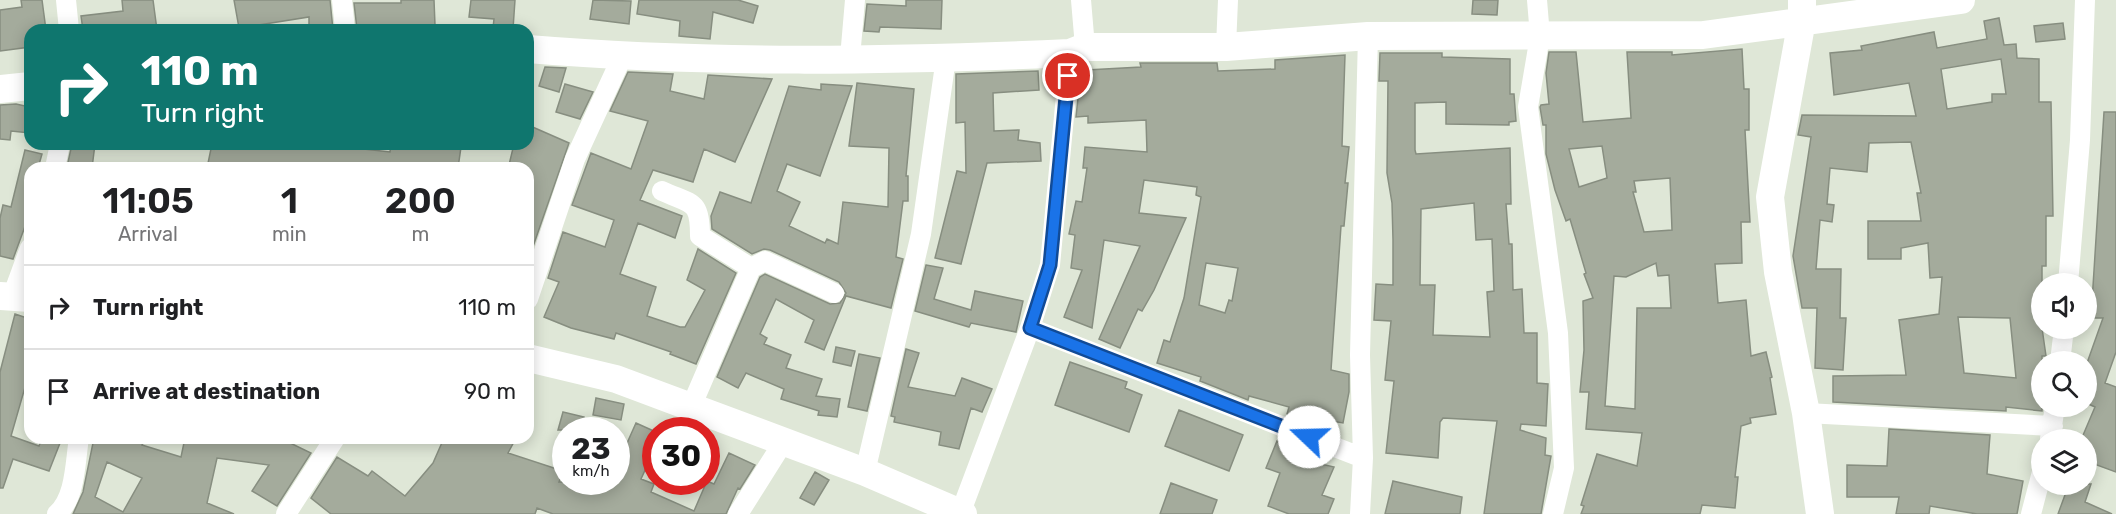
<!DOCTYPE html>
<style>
body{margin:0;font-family:Rubik,sans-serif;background:#f2f2f2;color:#202124;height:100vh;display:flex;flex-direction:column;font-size:22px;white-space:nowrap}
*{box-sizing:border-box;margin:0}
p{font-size:20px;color:#757577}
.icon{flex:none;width:33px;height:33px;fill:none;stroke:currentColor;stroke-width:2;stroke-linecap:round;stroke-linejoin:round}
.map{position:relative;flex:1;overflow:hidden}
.panel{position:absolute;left:24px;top:162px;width:510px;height:282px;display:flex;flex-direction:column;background:#fff;border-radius:18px;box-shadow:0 3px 15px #0003}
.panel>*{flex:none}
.hud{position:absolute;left:24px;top:24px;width:510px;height:126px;border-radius:18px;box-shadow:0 3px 15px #0003;background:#0f766e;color:#fff;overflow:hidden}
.controls{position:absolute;left:2031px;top:273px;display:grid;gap:12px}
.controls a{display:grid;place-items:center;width:66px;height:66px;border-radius:50%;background:#fff;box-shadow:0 3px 15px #0003;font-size:30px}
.speed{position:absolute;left:552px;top:417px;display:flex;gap:12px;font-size:30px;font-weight:700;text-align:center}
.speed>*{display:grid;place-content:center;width:78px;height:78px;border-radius:50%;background:#fff;box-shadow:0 3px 15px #0003;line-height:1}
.speed small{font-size:15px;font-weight:400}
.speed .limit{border:9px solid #d22;background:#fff;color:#111}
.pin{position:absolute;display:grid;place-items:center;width:51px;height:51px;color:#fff;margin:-26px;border:3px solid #fff;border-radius:50%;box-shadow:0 2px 6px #0007}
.me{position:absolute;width:66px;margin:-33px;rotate:291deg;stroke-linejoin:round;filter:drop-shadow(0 0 4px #0008)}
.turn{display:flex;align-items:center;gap:21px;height:126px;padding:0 18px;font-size:27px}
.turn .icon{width:78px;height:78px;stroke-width:2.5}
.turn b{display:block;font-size:42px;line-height:51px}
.eta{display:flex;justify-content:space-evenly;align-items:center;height:102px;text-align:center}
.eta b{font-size:36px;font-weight:600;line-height:42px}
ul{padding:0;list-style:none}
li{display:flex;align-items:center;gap:18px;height:84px;padding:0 18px;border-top:2px solid #e0e0e0}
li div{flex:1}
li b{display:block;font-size:22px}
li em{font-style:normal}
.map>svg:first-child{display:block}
.building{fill:#a4ab9c;stroke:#878e80;stroke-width:1.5;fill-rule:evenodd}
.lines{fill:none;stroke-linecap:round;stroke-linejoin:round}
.street{stroke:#fff;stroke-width:20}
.secondary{stroke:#fff;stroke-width:28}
.route-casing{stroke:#114b97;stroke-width:15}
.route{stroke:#1a73e8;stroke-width:10}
</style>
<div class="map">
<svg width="2116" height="514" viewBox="0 0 2116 514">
<rect width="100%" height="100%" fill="#dfe7d7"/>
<!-- building -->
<path class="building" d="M21,0H42L46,30H30V47L0,51V10L22,7Z
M122,0H153L157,30H83L81,16L123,11Z
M234,0H330L333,30H309V17L239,28Z
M401,0H434L435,25H395V29H357L354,3H401Z
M471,0H515L513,29L493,28L494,19L469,17Z
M593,0L631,1L629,24L590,19Z
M639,0H738L758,6L753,23L713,12L710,39L679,36L680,21L637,14Z
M906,0H942L941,29L880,27L879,32L864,31L867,4L906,6Z
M1473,0H1498L1497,15L1472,14Z
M1999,18L2004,45L2016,44L2017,58L2039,59V102H2051L2053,216H2046V266H2042V328L2046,356H2042V411L2006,407V411L1833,402V376L1906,375L1899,320L1939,314L1942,277L1930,278L1928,243L1901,248V259H1868V221H1921L1917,193H1921L1911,142L1869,143L1867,172L1830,168L1827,204L1834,205L1832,222L1820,220L1816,269H1841L1840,318H1846L1843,370L1815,368L1817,308H1802L1793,256L1811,137L1798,135L1802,115L1916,116L1909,83L1834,95L1830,53L1862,50L1861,46L1934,32L1937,48L1987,39L1984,21ZM2001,59L2006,94H1992V102L1947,109L1941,69ZM1958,317L2010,318L2016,378L1964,373Z
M2063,23L2065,39L2036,42L2034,26Z
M1742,49L1744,89H1749V130H1745L1750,222H1741L1742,263L1715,264L1718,303L1746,300L1751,356L1766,352L1772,377L1770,378L1776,414L1750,418L1751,423L1741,426L1735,477H1738L1735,508L1702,505L1700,514H1581L1584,506L1581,505L1597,454L1637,466L1642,433L1586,429L1589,392H1580L1584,350L1583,301L1593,298L1584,274L1586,273L1570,219L1566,221L1555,190L1546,154V125H1543L1540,107L1541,105L1549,104L1546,73L1549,52H1576L1583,122L1631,118L1627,52H1672V55ZM1602,146L1607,178L1579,187L1569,149ZM1670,178L1672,230L1644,232L1633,192H1636L1634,181ZM1656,263L1658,276L1669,275L1671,308H1637L1635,409L1605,406L1614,276L1626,277Z
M1380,53H1442V57L1510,59V94H1514L1516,121L1509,122V125L1446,124V102L1415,103V150L1416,154L1510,148L1511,204H1506L1509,244H1512L1513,290L1522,289L1524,333H1537V383L1548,384L1546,426L1521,424L1520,430L1546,438L1545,455L1551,456L1541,514H1484L1497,421L1443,418L1440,422L1438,458L1386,453L1394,381L1385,380L1391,321L1374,320L1376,284L1393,285V240L1392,203L1387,173L1388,81H1379ZM1474,203L1476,240L1492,239L1494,291L1487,292L1490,337L1433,335L1435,285H1420L1421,209Z
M1345,55L1342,146L1349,147L1345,183H1348L1344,226H1341L1331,370L1349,374V392L1343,423L1309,417V420L1287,414L1289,407L1249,396L1248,400L1200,381L1201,377L1157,363L1164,340L1170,342L1184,298L1201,197L1196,195L1197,187L1144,180L1139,213L1186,218L1154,290L1142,311L1138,309L1120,348L1099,339L1140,246L1104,240L1092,328L1064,317L1082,270L1071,268L1075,235L1069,234L1076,201L1082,202L1087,168H1083L1085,147L1147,152L1146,120L1088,123V116L1076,117L1080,80L1087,79V70L1141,67L1140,63H1217L1218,71L1275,69V60ZM1206,263L1238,268L1232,301L1229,300L1225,313L1199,305Z
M545,67L566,68L559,92L539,86Z
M1038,71L1039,90L993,93L994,131L1019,130L1018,140L1040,143L1041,161L987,163L961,264L935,258L957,171L966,173L965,122L956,123V74Z
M628,72L673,74L670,91L704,99L708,75L772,79L735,162L704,149L693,182L653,170L640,200L682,216L675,238L638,223L620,274L656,287L647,316L680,327H685L705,290L687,280L698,249L736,273L696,364L670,354L671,352L616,333L614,339L571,328L544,317L559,282L548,278L563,232L605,247L614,220L572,205L591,153L631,169L648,121L610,111Z
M857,83L914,89L906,176H908V201H903L896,257L903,259L891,308L846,296L824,350L805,342L814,320L776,299L760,334L767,338L764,344L791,355L786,368L822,379L816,396L840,399L837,417L818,415L819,411L781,399L784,389L746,373L738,388L717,377L760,277L765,274L830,304L840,303L846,293L839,282L770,250L764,249L752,254L712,229L711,216L720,192L751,203L789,86L821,90V84L852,86L820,176L787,164L777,191L800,202L789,226L825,243L827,239L838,244L843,202L888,207L889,148L849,146Z
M565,84L593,92L580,119L556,112Z
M16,104L30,107V133L11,131L10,140L0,139V105Z
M2104,112H2116V352L2105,383L2116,387V472L2086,461V440H2081L2095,407L2086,403V387L2094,372L2086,369V366L2103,318H2091Z
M528,125L569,143L528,261V168L509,165L514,144H528Z
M72,144H95L92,168L67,167Z
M212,144H337V146L390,152L391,144H443L461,147L458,168H383L335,163L334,168H330L289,163L288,168H207Z
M25,150L42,154L38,168H30V201L27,221L13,259L0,256V218L3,205L11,207Z
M926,265L943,268L934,299L971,310L975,291L1023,301L1016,332L971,323L969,327L915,311Z
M15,314L30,319V370L11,436L39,446L42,438H62L49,471L13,459L3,488H0V372Z
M836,347L855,351L851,366L833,362Z
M906,349L919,353L908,387L955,396L962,378L992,389L982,412L971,408L959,449L939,445L941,432L894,422L895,417L891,416Z
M859,354L880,358L867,411L848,407Z
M1070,362L1127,382L1125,388L1142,395L1129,432L1055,405Z
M596,398L624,404L621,420L593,415Z
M1179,410L1243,435L1229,471L1165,446Z
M563,412L584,417L580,430H558Z
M636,423L656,432V446L641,479L654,484L651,492L694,511L707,481L714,484L729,453L755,465L740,489L738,488L726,514H553L537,508L535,514H331L311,498L337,457L368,476L372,471L405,496L433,463L444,438H516L508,453L563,471L559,482H616V468Z
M1889,429L1990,435L1987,474L2023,481L2017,514H1977L1930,506L1929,514H1896L1899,497H1847V465L1887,466Z
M94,438H145L142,445L181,457L185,438H280L311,453L277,506L252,491L269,465L217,458L207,503L234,514H73L83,492ZM107,462L142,478L123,512L95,497Z
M1277,441L1309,454L1308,461L1334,467L1322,495L1334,499L1328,514H1289L1268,506L1280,473L1266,468Z
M815,472L829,480L814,505L800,498Z
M1393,481L1462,497L1460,514H1385Z
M1171,483L1217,500L1212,514H1160Z
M2069,484H2091L2085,502L2112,514H2058Z"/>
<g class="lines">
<!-- street -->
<path class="street" d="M66,0L69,30
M342,0L345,30
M1081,0L1085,47
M1537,0L1540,36L1528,107L1558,333L1564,468L1553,514
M1226,47L1228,0
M850,58L855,0
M55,168L60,144
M662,191C693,205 700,200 700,236L751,268L691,407
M751,268L765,261L834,293
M2068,284L2080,140L2085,0
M12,297L30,248
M528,299L575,159L622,57
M1030,328L1363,458
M2060,362L2064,328
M1806,413L2053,426
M2050,439L2055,406
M865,472L921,234L946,58
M57,514C76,497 75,462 79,438
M286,514L335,438
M738,514L784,441
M960,514L1030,328L1050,265L1070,53
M1360,514L1363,458L1360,355L1368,36
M2031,514L2042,472"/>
<!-- secondary -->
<path class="secondary" d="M1802,0V20L1770,197L1778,272L1806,413L1820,514
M528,49C708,64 890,61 1070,53L1085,47H1226L1368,36L1703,35L1961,0
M0,89L30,86
M0,296L30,298
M528,358L616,379L865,472L963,514"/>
</g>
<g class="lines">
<!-- route casing -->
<g class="route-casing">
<path id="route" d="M1068,76L1050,265L1030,328L1309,437"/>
</g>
<!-- route -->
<use href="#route" class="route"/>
</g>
</svg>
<div class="controls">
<a><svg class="icon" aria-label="sound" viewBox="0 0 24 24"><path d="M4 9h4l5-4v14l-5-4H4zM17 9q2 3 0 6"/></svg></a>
<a><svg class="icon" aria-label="search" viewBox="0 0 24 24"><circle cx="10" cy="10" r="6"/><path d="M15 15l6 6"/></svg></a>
<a><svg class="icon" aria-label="layers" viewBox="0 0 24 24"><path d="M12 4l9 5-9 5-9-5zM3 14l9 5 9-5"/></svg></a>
</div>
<div class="speed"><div>23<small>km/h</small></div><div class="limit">30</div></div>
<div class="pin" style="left:1068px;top:76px;background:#d93025"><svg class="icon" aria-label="arrive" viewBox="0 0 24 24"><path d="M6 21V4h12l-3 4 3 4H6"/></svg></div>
<svg class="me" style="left:1309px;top:437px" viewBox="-20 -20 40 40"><circle r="19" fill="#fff"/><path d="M0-13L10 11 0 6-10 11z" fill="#1a73e8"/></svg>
<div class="hud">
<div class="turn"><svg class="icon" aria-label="right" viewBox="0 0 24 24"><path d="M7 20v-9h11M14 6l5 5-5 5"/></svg><div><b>110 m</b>Turn right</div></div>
</div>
<section class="panel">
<div class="eta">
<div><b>11:05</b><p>Arrival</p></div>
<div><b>1</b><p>min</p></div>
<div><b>200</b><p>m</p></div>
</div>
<ul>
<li><svg class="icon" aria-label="right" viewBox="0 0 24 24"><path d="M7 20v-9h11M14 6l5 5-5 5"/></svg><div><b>Turn right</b></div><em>110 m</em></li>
<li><svg class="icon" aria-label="arrive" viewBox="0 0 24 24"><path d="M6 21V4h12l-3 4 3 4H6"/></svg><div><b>Arrive at destination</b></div><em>90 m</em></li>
</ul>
</section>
</div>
